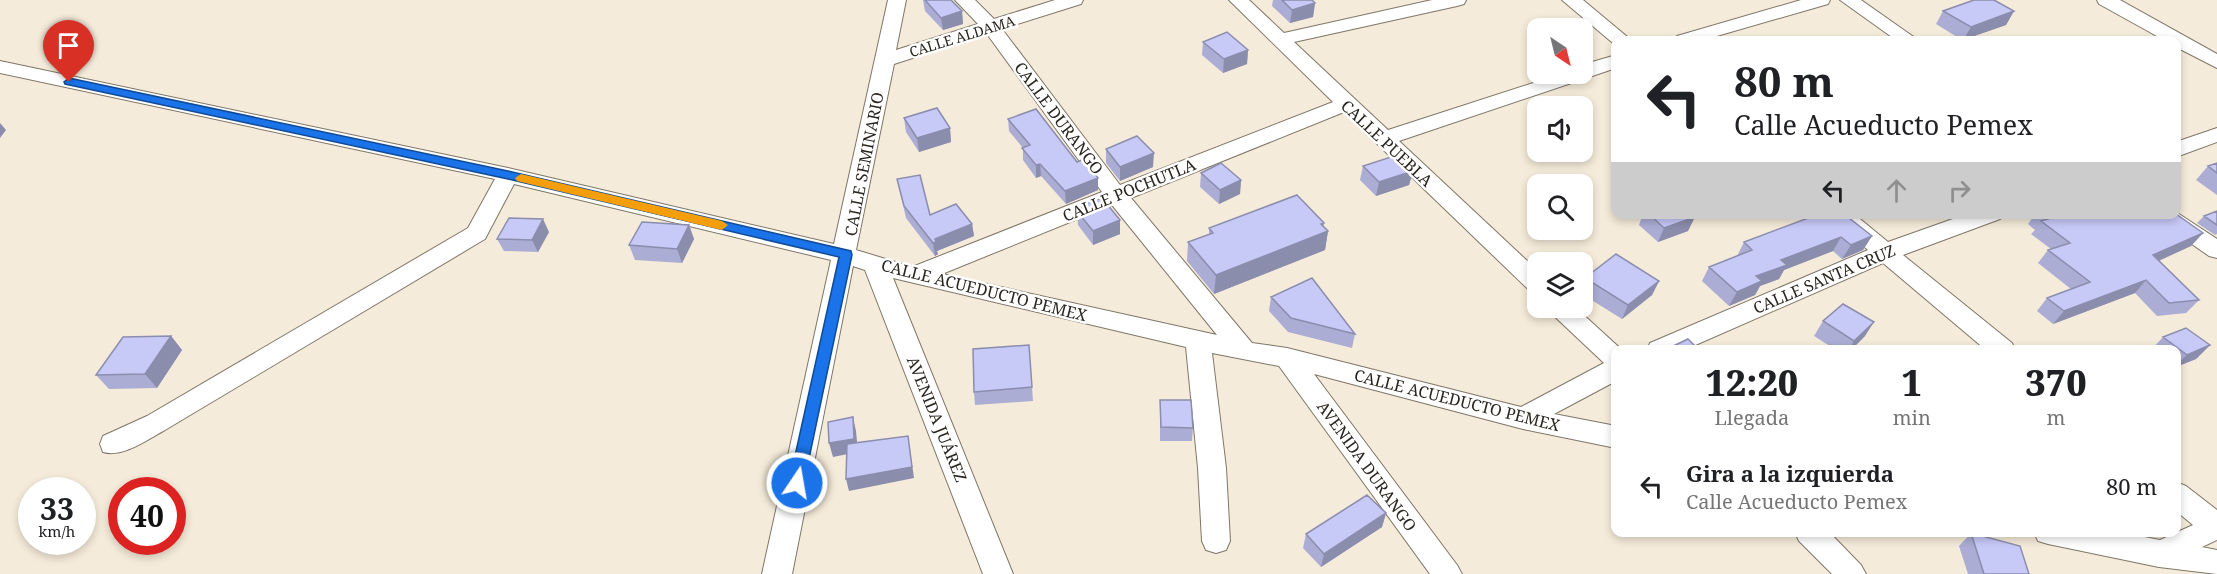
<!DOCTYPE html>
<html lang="es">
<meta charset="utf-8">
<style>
body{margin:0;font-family:"Noto Serif",serif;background:#f6f6f6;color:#202124;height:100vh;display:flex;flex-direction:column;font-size:22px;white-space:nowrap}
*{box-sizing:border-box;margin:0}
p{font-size:20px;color:#757577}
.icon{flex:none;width:33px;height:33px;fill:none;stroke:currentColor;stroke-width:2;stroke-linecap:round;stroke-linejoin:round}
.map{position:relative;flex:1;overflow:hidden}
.panel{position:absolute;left:1611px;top:345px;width:570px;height:192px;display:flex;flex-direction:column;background:#fff;border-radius:12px;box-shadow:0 3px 9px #0003}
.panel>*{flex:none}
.hud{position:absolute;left:1611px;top:36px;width:570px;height:183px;border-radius:12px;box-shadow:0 3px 9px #0003;background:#fff;color:#202124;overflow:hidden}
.needle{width:39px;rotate:145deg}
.fabs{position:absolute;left:1527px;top:18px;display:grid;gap:12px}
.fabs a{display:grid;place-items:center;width:66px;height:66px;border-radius:12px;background:#fff;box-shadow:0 3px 9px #0003;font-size:30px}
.speed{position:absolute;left:18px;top:477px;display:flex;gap:12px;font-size:30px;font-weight:700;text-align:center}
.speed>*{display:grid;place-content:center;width:78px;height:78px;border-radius:50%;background:#fff;box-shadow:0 3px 9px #0003;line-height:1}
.speed small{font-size:15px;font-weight:400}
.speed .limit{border:9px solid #d22;background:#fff;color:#111}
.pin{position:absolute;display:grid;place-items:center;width:51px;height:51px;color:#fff;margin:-62px -26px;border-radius:50% 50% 50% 0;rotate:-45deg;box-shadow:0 0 6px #0007}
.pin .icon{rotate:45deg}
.me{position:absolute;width:66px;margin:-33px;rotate:12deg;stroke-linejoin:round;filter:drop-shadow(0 0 4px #0008)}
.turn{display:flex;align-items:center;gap:21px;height:126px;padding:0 24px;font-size:27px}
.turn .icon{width:78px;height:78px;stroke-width:2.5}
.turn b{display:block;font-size:42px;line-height:51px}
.lanes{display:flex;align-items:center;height:57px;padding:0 24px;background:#0003;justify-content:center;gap:30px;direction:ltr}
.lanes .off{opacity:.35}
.eta{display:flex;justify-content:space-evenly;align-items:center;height:102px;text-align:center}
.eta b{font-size:36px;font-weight:800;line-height:42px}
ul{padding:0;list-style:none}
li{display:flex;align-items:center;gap:18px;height:78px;padding:0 24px}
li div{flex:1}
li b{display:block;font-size:22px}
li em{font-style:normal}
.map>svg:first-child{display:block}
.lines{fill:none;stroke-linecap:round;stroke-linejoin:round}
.minor-casing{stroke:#7f7667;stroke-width:2}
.minor{fill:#fff;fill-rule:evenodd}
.wall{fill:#abadd4}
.shaded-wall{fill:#8b8dad}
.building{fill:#c7c9f7;stroke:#8b8dad;stroke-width:1.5}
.route{fill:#1a73e8;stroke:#114b97;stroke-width:1.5}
.slow{fill:#f59e0b}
.labels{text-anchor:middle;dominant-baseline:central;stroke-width:5;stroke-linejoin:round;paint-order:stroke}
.far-street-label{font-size:14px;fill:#29251f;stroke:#fff}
.street-label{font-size:16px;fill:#29251f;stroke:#fff}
</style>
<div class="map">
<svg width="2217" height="574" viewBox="0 0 2217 574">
<rect width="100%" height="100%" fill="#f5ebda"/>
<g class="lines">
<!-- minor casing -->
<g class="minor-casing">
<path id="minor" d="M888,0H906L896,50L978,24L955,0H975L994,19L1055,0H1083L1081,4L1002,29L1120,185L1333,102L1229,0H1249L1284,33L1432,0H1466L1464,4L1457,6L1294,42L1388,130L1561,74H1582V65L1616,55V68L1399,141L1538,271V293L1530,291L1344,112L1131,198L1252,343L1287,348L1521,407L1604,363L1552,314L1549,308H1576L1622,350H1616V381L1554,414L1616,426V448L1523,429L1314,374L1457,565L1462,574H1430L1279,366L1212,353L1226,468L1230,541L1226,550L1216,553L1206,550L1202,541L1198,468L1186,347L893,278L1013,574H983L865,270L853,266L792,574H762L831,260L514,184L485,239L165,430C148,439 123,458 103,452L100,444L103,436L147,416L468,228L495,179L0,73V61L508,168L834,244ZM987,34L1102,192L912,267L856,250L894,64ZM1112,205L1217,335L942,274Z
M1562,0H1583L1631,40H1616L1614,44Z
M1801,0H1830L1828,4L1703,40H1674L1677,36Z
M1840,0H1861L1918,40H1896Z
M2097,0H2120L2217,54V68L2176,47V40H2164L2099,4Z
M2217,128V142L2176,157V142Z
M2176,212L2217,239V258L2209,256L2156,219L2153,214H2176Z
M1828,214H1854L1888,242L1967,214H2003L2000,219L1903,255L2012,343L2015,350H1986L1883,263L1684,350H1647L1650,343L1868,250Z
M2176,482L2186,486L2217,510V540L2202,547L2217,550V574L2159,567L2048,544L2038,541L2034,532H2119L2160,540L2193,525L2176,511Z
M1795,532H1829L1861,565L1866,574H1832L1799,541Z"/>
</g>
<!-- minor -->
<use href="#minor" class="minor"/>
</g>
<!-- wall -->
<path class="wall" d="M923,0H951L962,11L963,24L943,30L925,11Z
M1273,0H1312L1315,3L1313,17L1290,23L1272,6Z
M1943,11H2014L2006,25L1962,40L1936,24Z
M1203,42L1248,50L1247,64L1223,73L1202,55Z
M904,118L950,128L951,142L919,152L906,132Z
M1008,119L1098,190L1066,204L1041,176L1036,178L1023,160V148L1009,131Z
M1106,149L1153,167L1120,181L1106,163Z
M2217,163V195L2196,180L2208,166Z
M1363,166L1413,171L1409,185L1376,196L1360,180Z
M1201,173L1241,180L1240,194L1219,204L1200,187Z
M897,179L930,215L972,224L974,236L937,251L938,254L935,256L906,218Z
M1080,206L1120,234L1093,245L1078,225L1077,211L1080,210Z
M2217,211V234L2215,235L2197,223L2204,216Z
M1643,214H1692L1688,231L1658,242L1639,225Z
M2035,214H2176L2203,233L2191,246L2159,261L2199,300L2186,313L2157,316L2135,293L2053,324L2037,311L2047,298L2071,289L2038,263L2048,250L2051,249L2031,234L2035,230L2028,224Z
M689,225L694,239L682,263L635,260L629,245Z
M1323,226L1328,231L1325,250L1214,294L1187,261L1188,242L1209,234V228Z
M549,232L538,252L504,251L497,239Z
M1872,236L1863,250L1842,259L1833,251L1784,270L1779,279L1760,286L1755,295L1729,306L1702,281L1709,267L1737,256L1744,242Z
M1585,278L1659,281L1652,295L1622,319L1582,294V284Z
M1271,297L1355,334L1352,348L1288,332L1269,311Z
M1823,321L1865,336L1851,350H1836L1814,336Z
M171,336L182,350L157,388L109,389L96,375Z
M2163,337L2210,345L2196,359L2176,367V350H2151Z
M1029,345L1033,401L975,405L974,392Z
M1160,400L1193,428L1192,441H1160Z
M1386,513L1382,527L1321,567L1303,548L1306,534Z
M1971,533L2029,574H1968L1959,546Z"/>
<!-- shaded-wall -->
<path class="shaded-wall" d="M1315,3L1313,17L1290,23L1292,10Z
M962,11L963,24L943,30L941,18Z
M2014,11L2006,25L1963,40L1971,27Z
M1248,50L1247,64L1223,73L1224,59Z
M0,123L6,130L0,138Z
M950,128L951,142L919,152L917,138Z
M1154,153L1153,167L1120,181V167Z
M1040,164L1041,176L1036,178V165Z
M1413,171L1409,185L1376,196L1379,182Z
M1098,178V190L1066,204L1065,191Z
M1241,180L1240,194L1219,204L1220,190Z
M1695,217L1688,231L1658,242L1664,228Z
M543,219L549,232L538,252L532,240Z
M1120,220V234L1093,245V231Z
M1324,223L1322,233L1328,231L1325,250L1214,294L1216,275Z
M972,224L974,236L937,251L938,254L935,256L933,243L935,239Z
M689,225L694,239L682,263L677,249Z
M2203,233L2191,246L2142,268L2153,255Z
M1872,236L1863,250L1842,259L1851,245Z
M1841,237L1833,251L1784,270L1779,279L1760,286L1755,295L1729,306L1737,292L1756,276L1781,260Z
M2146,280L2135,293L2053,324L2064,311Z
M1659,281L1652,295L1622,319L1628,305Z
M1874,322L1865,336L1851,350H1848L1854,341Z
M171,336L182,350L157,388L145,374Z
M2210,345L2196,359L2176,367V365L2187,355Z
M853,417L856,431L858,452L833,457L829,443Z
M908,436L914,478L849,491L846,479Z
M1386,513L1382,527L1321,567L1324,554Z"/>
<!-- building -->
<path class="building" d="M925,0H951L962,11L941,18Z
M1282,0H1312L1315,3L1292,10Z
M1974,0H1994L2014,11L1971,27L1943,11Z
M1227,32L1248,50L1224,59L1203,42Z
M937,108L950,128L917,138L904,118Z
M1036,109L1077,162L1084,159L1098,178L1065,191L1040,164L1036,165L1022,148L1030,145L1008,119Z
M1137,136L1154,153L1120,167L1106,149Z
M1397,155L1413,171L1379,182L1363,166Z
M1221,163L1241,180L1220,190L1201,173Z
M2217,163V173L2208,166Z
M920,175L930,215L956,204L972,224L935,239L936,242L933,243L904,206L897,179Z
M1297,195L1324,223L1321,224L1328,231L1216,275L1188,242L1213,233L1209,228Z
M1102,198L1120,220L1093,231L1077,211L1083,209L1080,206Z
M2217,211V225L2204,216Z
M1649,214H1692L1695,217L1664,228Z
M1819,214H1844L1872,236L1851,245L1841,237L1781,260L1787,265L1756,276L1762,281L1737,292L1709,267L1752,250L1744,242Z
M2042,214H2176L2203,233L2153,255L2199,300L2169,303L2146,280L2064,311L2047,298L2090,282L2048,250L2070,243L2041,221L2048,219Z
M509,218L543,219L532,240L497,239Z
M642,222L689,225L677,249L629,245Z
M1616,254L1659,281L1628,305L1585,278Z
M1312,278L1355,334L1291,318L1271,297Z
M1843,304L1874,322L1854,341L1823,321Z
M2186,328L2210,345L2187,355L2163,337Z
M171,336L145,374L96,375L123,337Z
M1688,339L1699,350H1665Z
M1029,345L1032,387L974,392L973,349Z
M1160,400H1191L1193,428L1161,427Z
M853,417L854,439L829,443L828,422Z
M908,436L912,467L846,479L847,444Z
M1367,495L1386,513L1324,554L1306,534Z
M1971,533L2020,546L2029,574H1984Z"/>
<!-- route -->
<path class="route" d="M69,78L508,171L851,251L852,255L803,487L797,489L791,487L789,483L839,257L508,179L65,84L64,82Z"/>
<!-- slow -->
<path class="slow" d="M521,174L722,221L728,225L722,230L517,181L515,178Z"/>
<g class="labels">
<!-- far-street labels -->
<g class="far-street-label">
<text transform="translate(962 36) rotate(-17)">CALLE ALDAMA</text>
</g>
<!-- street labels -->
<g class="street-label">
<text transform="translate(1059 118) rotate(53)">CALLE DURANGO</text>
<text transform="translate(1387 143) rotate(43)">CALLE PUEBLA</text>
<text transform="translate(864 164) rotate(-79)">CALLE SEMINARIO</text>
<text transform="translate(1129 190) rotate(-22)">CALLE POCHUTLA</text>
<text transform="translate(1824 279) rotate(-23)">CALLE SANTA CRUZ</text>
<text transform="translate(984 290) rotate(14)">CALLE ACUEDUCTO PEMEX</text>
<text transform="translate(1457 400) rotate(14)">CALLE ACUEDUCTO PEMEX</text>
<text transform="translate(937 419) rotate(68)">AVENIDA JUÁREZ</text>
<text transform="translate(1367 466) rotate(54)">AVENIDA DURANGO</text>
</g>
</g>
</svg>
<div class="fabs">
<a><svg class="needle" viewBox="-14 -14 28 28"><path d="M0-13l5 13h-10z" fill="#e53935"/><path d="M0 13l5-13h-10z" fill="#757577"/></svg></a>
<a><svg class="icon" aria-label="sound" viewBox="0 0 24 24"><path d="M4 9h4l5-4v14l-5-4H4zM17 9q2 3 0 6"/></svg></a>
<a><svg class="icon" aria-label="search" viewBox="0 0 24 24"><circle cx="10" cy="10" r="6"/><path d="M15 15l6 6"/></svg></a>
<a><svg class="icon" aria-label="layers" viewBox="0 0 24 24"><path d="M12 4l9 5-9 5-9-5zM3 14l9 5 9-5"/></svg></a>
</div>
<div class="speed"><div>33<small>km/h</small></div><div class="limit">40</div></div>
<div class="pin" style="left:69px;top:82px;background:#d93025"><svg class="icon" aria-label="arrive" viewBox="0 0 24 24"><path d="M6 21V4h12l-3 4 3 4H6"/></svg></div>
<svg class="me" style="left:797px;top:483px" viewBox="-20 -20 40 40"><circle r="17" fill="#1a73e8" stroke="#fff" stroke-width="3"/><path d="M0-11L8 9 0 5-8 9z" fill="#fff"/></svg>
<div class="hud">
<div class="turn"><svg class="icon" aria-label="left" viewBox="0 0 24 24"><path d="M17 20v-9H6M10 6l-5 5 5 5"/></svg><div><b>80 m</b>Calle Acueducto Pemex</div></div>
<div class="lanes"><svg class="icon" aria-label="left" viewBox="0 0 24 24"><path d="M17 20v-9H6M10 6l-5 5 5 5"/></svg><svg class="icon off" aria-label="ahead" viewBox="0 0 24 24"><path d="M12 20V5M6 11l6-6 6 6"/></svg><svg class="icon off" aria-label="right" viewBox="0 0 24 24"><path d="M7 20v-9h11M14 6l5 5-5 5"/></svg></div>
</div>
<section class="panel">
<div class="eta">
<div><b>12:20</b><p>Llegada</p></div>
<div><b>1</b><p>min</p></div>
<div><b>370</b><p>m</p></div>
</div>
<ul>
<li><svg class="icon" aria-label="left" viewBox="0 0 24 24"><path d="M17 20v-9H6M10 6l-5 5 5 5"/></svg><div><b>Gira a la izquierda</b><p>Calle Acueducto Pemex</p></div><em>80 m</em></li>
</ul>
</section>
</div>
